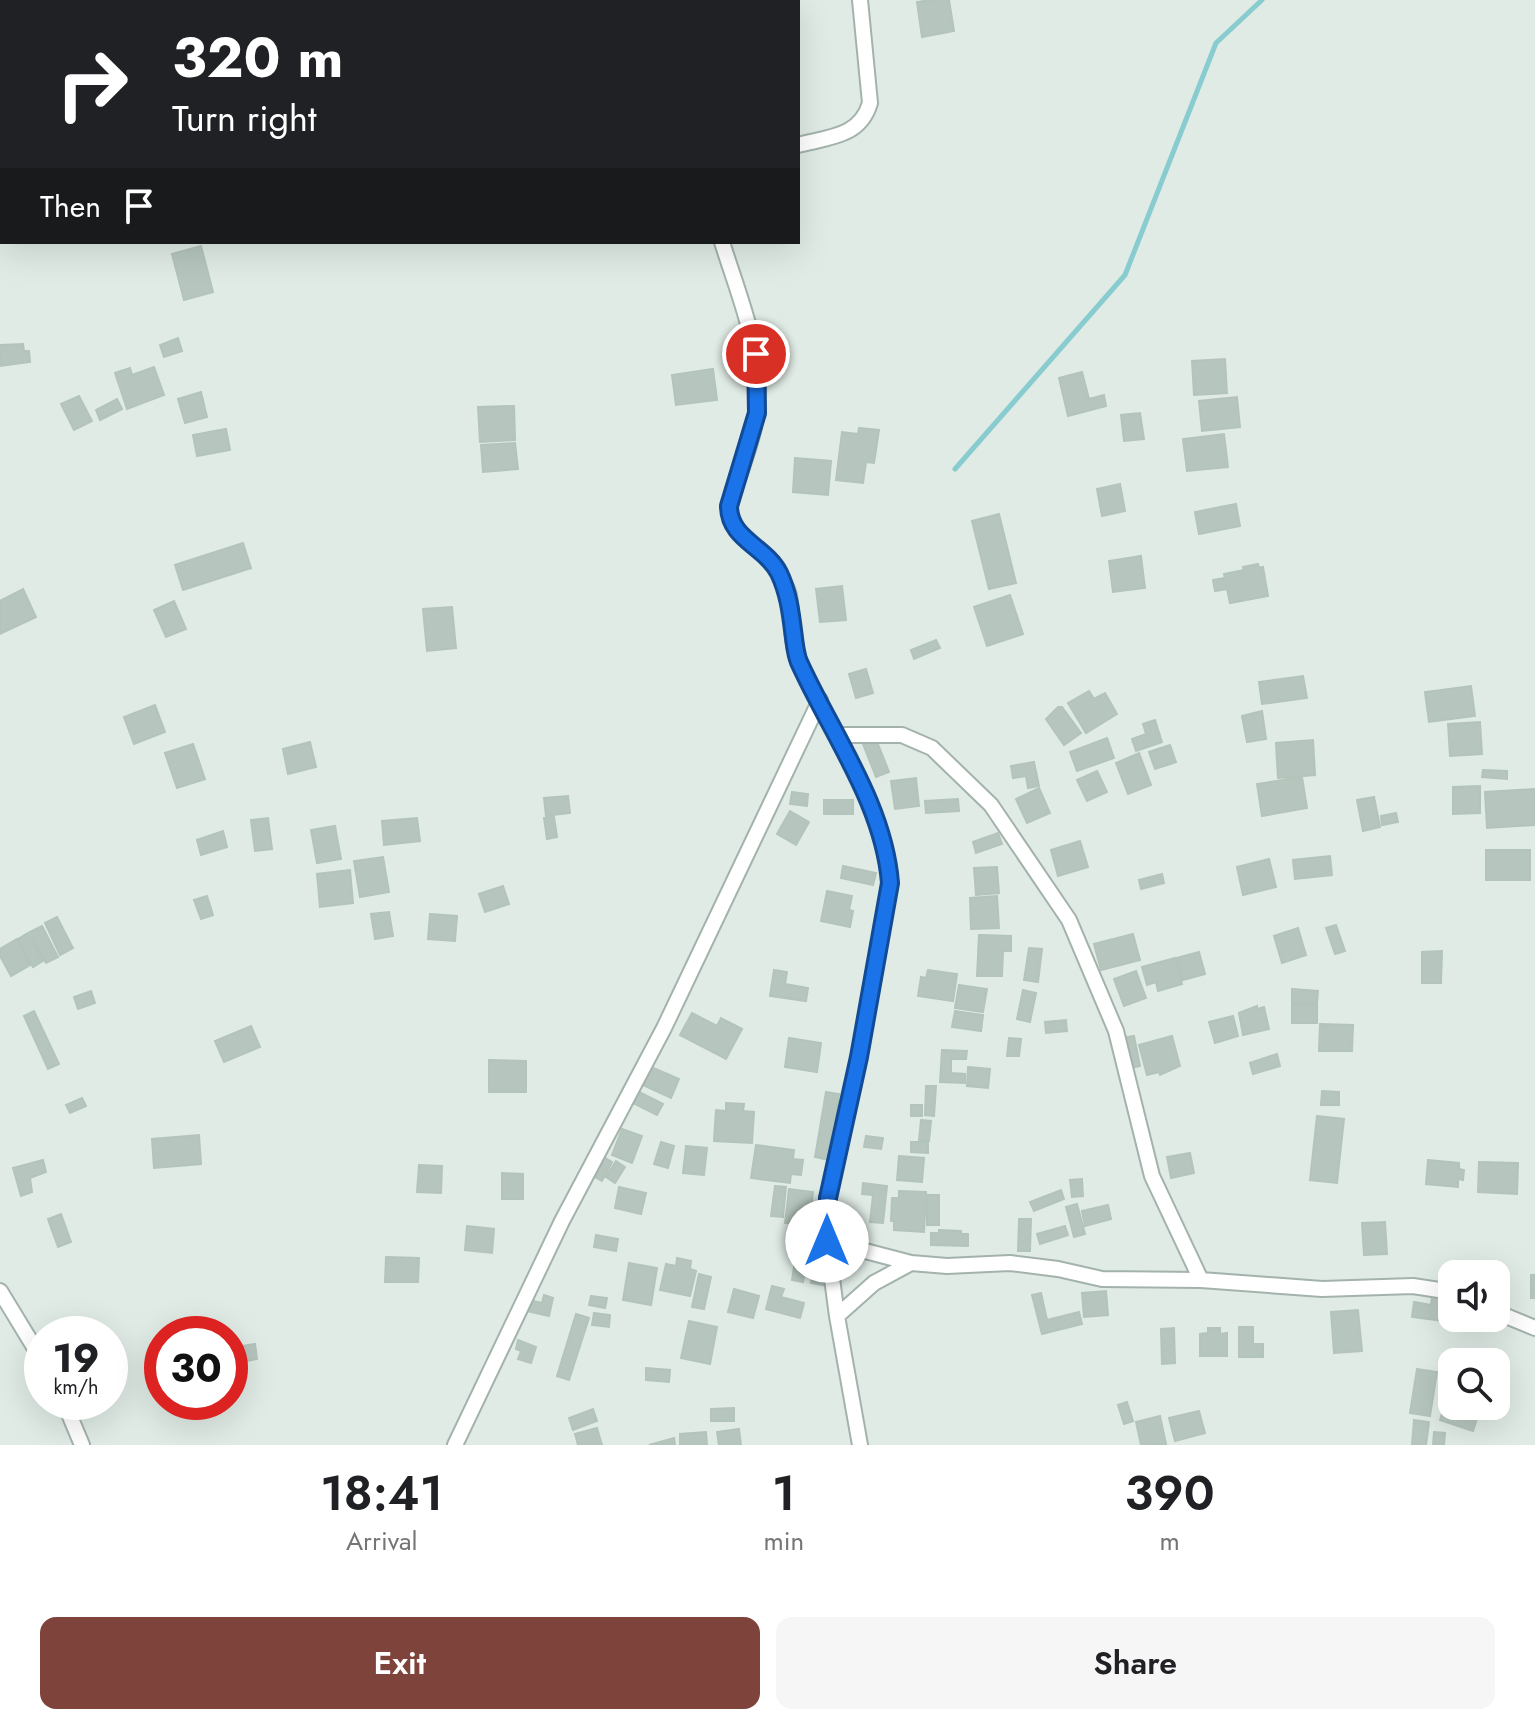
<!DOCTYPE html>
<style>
body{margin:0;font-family:Jost,sans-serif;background:#f6f6f6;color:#202124;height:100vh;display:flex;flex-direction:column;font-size:30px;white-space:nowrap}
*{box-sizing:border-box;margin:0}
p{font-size:26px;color:#757577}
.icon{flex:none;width:44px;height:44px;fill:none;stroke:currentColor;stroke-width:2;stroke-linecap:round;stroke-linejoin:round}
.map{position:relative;height:1445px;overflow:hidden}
.panel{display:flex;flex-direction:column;background:#fff;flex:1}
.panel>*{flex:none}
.hud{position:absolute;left:0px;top:0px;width:800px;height:244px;box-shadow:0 8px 32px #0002;background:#202124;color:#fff;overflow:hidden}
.fabs{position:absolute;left:1438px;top:1260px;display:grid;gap:16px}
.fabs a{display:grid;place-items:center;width:72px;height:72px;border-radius:16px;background:#fff;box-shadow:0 8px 32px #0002;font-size:40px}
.speed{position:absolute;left:24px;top:1316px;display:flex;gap:16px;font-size:40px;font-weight:700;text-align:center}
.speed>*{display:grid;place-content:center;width:104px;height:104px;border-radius:50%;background:#fff;box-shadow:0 8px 32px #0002;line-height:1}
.speed small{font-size:20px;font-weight:400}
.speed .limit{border:12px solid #d22;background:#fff;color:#111}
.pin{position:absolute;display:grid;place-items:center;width:68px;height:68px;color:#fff;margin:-34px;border:4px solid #fff;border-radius:50%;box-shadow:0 2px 8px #0007}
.me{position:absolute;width:88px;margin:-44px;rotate:0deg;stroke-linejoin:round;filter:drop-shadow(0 0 6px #0008)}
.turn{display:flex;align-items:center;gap:28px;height:168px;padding:0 40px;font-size:36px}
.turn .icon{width:104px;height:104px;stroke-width:2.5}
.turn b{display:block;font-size:56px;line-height:68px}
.then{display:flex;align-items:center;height:76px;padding:0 40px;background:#0003;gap:16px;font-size:30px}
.eta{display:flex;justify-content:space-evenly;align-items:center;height:136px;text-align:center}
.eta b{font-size:48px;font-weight:600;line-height:56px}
.cta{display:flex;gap:16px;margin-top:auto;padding:16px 40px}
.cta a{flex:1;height:92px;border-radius:16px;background:#7e443b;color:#fff;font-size:32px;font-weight:600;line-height:92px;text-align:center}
.cta a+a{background:#f6f6f6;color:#202124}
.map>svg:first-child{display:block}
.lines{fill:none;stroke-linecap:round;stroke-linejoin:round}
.stream{stroke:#88ccd0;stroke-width:5}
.building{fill:#b6c6be;stroke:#b3c4bb;stroke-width:2}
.street-casing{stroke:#a3b3ac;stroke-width:18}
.street{stroke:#fff;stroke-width:14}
.route-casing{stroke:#114b97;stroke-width:20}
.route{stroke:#1a73e8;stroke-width:14}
</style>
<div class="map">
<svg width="1535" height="1445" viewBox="0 0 1535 1445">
<rect width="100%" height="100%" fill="#e0ebe5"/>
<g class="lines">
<!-- stream -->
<path class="stream" d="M955,469L1125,275L1216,43L1262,0"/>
</g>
<!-- building -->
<path class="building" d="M731,0H763V2H731Z
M931,0H949L954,31L922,37L917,2Z
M2,180V214H0V181Z
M201,246L213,292L184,300L172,254Z
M178,338L182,351L164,357L160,345Z
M23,344L24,351H29L30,362L0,366V345Z
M1225,359L1227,393L1194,395L1192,361Z
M154,367L164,395L127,409L115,373L130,368L132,375Z
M713,369L717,400L676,405L672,375Z
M1082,372L1089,399L1104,395L1106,406L1068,416L1059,378Z
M201,392L207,417L185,423L178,399Z
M79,396L92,421L74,430L61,404Z
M1237,397L1240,427L1202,431L1199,401Z
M117,399L122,409L100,420L96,410Z
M514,406L515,440L480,442L478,407Z
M1140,413L1144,439L1124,441L1121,415Z
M859,428L879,430L874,463L866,462L863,483L836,480L842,432L858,434Z
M226,429L230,450L197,456L193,435Z
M1224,434L1228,467L1187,471L1183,439Z
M515,443L518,469L483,472L481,445Z
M795,458L831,461L828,495L793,492Z
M1120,484L1125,511L1102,516L1097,489Z
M1236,504L1240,526L1199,534L1195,512Z
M999,514L1016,583L989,589L972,521Z
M243,543L251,568L183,590L175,565Z
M1141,556L1145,588L1113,592L1109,561Z
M1258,564L1259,568L1263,567L1268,596L1230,603L1227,589L1215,591L1213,580L1225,578L1224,574L1244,570L1243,567Z
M842,586L846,620L820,622L816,589Z
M23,589L36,617L0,634V601Z
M1010,595L1023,634L987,646L974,607Z
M174,601L186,629L166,637L154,610Z
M452,607L456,648L427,651L423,609Z
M936,640L940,648L914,659L911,650Z
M866,669L873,693L856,698L849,674Z
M1303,676L1307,698L1262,704L1259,682Z
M1471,686L1475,716L1429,722L1425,692Z
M1089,691L1094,699L1105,693L1117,714L1086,733L1068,703Z
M155,705L165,732L134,744L124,717Z
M1058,707H1062L1081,733L1064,745L1046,719Z
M1262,711L1266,739L1247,742L1242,716Z
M1155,720L1162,742L1136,751L1132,739L1146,734L1143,724Z
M1480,722L1482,754L1450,756L1448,724Z
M1107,738L1114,758L1077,771L1070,752Z
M876,739L889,772L876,777L863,744Z
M1313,740L1315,775L1278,778L1276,743Z
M310,742L316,767L288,774L283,749Z
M193,744L205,779L177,788L165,753Z
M1170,745L1176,762L1155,769L1149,752Z
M1139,753L1151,785L1128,794L1116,763Z
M1034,762L1039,786L1028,788L1026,776L1013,778L1011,766Z
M1483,770L1507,771V779L1482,777Z
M1097,771L1107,792L1087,801L1077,780Z
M1302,777L1307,808L1262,816L1257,784Z
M916,778L919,806L895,809L891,781Z
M1480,786V813L1453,814V787Z
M1039,788L1050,813L1027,823L1016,799Z
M1535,789V825L1487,828L1485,792Z
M792,792L808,794L807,806L790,804Z
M568,796L570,813L546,816L544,798Z
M1374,797L1380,827L1363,831L1357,800Z
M958,799L959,811L926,813L925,801Z
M824,800H853V814H824Z
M790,811L809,822L796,845L777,834Z
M1396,813L1398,822L1382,825L1381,816Z
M554,817L557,837L547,839L544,818Z
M268,818L272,849L255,851L251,820Z
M417,818L420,841L384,845L382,821Z
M335,826L341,859L317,863L311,830Z
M223,831L227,847L201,855L197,840Z
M998,833L1002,844L976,853L973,842Z
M1080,841L1088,867L1058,876L1051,850Z
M1486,850H1530V880H1486Z
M1330,856L1332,875L1295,879L1293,860Z
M383,857L389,892L360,897L354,861Z
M1269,859L1276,887L1243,895L1237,867Z
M843,866L876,873L873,885L841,878Z
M997,867L999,893L976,895L974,868Z
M350,870L353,903L320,907L317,874Z
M1162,874L1164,883L1141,889L1139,880Z
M503,886L509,904L485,912L479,894Z
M827,891L852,896L849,910L853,911L850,927L821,921Z
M207,896L213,915L201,919L194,900Z
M997,896L999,928L971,929L970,898Z
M389,912L393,936L375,939L371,914Z
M430,914L457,916L455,941L428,939Z
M57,917L73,948L60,955L45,923Z
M1336,925L1345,951L1335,954L1326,928Z
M42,926L58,957L46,963L30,932Z
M1298,928L1306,955L1282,963L1274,936Z
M28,933L43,961L33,967L18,939Z
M1133,934L1140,960L1101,970L1094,944Z
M979,935L1011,936V951H1003L1002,976H977Z
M17,939L30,965L11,976L0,956V949Z
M1029,948L1042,949L1038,982L1024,980Z
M1442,951L1441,983H1422V952Z
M1199,952L1205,974L1183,980L1177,958Z
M1175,958L1182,984L1158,991L1156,982L1147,985L1142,967Z
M774,970L787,972L785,984L808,988L806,1001L770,996Z
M928,970L957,974L953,1001L918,996L921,977L926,978Z
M1136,971L1146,998L1124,1006L1114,979Z
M959,985L987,989L983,1012L955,1008Z
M1292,989L1318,991L1317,1003H1292Z
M1023,990L1036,993L1030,1022L1017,1019Z
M91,991L95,1003L78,1009L74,997Z
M1317,1004V1023H1292V1005Z
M1257,1006V1009L1264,1007L1269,1029L1243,1035L1239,1013Z
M34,1011L59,1064L48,1069L24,1016Z
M955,1011L983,1015L981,1031L952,1027Z
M692,1013L717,1026L721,1018L742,1029L726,1059L680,1035Z
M1233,1016L1238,1036L1215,1043L1209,1022Z
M1066,1020L1067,1031L1046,1033L1045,1022Z
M1320,1024L1353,1025L1352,1051H1319Z
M251,1026L260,1047L224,1062L215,1041Z
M1134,1036L1140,1066L1127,1069L1122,1038Z
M1172,1036L1180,1066L1160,1075L1159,1072L1147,1075L1139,1045Z
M789,1038L821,1043L817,1072L785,1067Z
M1009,1038L1021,1039L1019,1056H1007Z
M942,1050L967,1051L966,1059H951V1073L965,1074V1083L940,1082Z
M1277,1054L1280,1066L1253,1074L1250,1063Z
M489,1060L526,1061V1092H489Z
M651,1067L679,1079L671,1098L643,1085Z
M968,1067L990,1069L988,1088L967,1086Z
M926,1086H936L934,1116L925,1115Z
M635,1090L663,1104L657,1115L629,1101Z
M1322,1091L1339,1092V1105H1321Z
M826,1092L839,1094L829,1160L815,1157Z
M82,1098L86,1106L70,1113L66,1105Z
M726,1103L744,1104L743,1111L754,1112L752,1143L714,1141L716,1110L726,1111Z
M911,1105H922V1116H911Z
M1317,1116L1344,1119L1337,1183L1310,1180Z
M921,1120L931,1121L929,1141L919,1140Z
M622,1129L642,1136L632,1163L612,1155Z
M199,1135L201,1164L154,1168L152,1139Z
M866,1136L883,1138L881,1149L864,1147Z
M661,1142L674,1146L668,1168L654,1164Z
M911,1142H928V1153L911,1152Z
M756,1145L794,1150L793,1159L803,1160L801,1175L791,1174L790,1183L751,1178Z
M686,1146L707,1148L704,1175L683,1173Z
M1190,1153L1194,1173L1171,1178L1167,1157Z
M899,1156L924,1158L922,1182L897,1180Z
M604,1157L612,1162L602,1181L593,1176Z
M43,1160L46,1172L30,1178L32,1192L21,1196L13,1168Z
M1428,1160L1459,1163V1169L1464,1170L1463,1180L1458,1179V1187L1426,1184Z
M616,1161L625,1167L615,1183L606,1177Z
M1479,1162L1518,1163L1517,1194L1478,1192Z
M419,1165L442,1166L441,1193L417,1192Z
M502,1173L523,1174V1199H502Z
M1082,1179L1083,1196L1072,1197L1070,1180Z
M863,1183L887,1186L883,1223L870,1222L873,1195L862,1194Z
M775,1186L786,1187L783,1217L771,1216Z
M619,1187L646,1193L641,1214L615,1208Z
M789,1189L813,1192L809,1226L785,1223Z
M1061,1190L1064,1199L1034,1211L1030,1202Z
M899,1191L926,1192L924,1232L894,1230V1221H891L892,1198H899Z
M927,1195H939V1225H927Z
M1077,1204L1085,1234L1074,1237L1066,1207Z
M1108,1205L1111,1219L1085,1226L1082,1211Z
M61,1214L71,1242L58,1247L48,1219Z
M1019,1219H1031L1030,1251H1018Z
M1385,1222L1387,1254L1364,1255L1362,1223Z
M467,1226L494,1229L492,1253L465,1250Z
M1065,1226L1068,1235L1040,1244L1037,1234Z
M939,1230L961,1231V1234H968V1246L931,1245V1233H939Z
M596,1235L618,1239L616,1251L594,1247Z
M796,1254L807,1256L803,1282L792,1280Z
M814,1256L826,1258L823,1285L811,1283Z
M386,1257L419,1258L418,1282H385Z
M677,1258L691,1261L690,1269L696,1271L690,1296L660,1290L666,1264L676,1266Z
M629,1263L657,1268L651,1305L623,1300Z
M699,1274L711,1277L704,1309L692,1307Z
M1531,1275H1535V1298H1531Z
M772,1286L784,1289L781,1297L804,1303L800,1318L766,1309Z
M734,1289L759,1296L753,1318L728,1312Z
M1106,1291L1108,1315L1084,1317L1082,1293Z
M1041,1293L1047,1320L1079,1312L1082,1324L1042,1334L1032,1295Z
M544,1295L553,1298L549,1316L527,1311L529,1300L542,1303Z
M591,1296L607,1298L605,1308L589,1305Z
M1432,1297L1446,1299L1445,1306L1452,1307V1318H1459V1323L1412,1317L1414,1302L1431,1305Z
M1358,1310L1362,1351L1334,1353L1331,1312Z
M594,1313L610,1315L609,1327L592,1325Z
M576,1314L589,1318L569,1380L557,1376Z
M689,1321L717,1327L710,1364L681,1358Z
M1239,1327H1253V1344H1263V1357H1239Z
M1174,1328L1175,1363L1162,1364L1161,1329Z
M1208,1328H1220V1334L1227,1333V1356H1200V1334L1208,1333Z
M518,1340L536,1347L531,1363L518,1359L521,1351L516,1349Z
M255,1344L257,1359L230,1364V1348Z
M646,1368L670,1370L669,1382L646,1380Z
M1417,1369L1437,1372L1430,1416L1410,1413Z
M1448,1394L1452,1395V1406H1481L1473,1431L1440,1420Z
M1127,1402L1133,1421L1124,1424L1118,1405Z
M734,1408V1421H711V1409Z
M593,1409L597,1421L573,1430L569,1418Z
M1199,1411L1205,1433L1175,1441L1169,1418Z
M1160,1416L1166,1444L1141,1445L1136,1422Z
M1414,1420L1429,1422L1426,1445H1412Z
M597,1428L602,1445H578L575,1434Z
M739,1429L741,1445H719L717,1432Z
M706,1432L707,1445H680V1434Z
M1434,1432L1445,1433L1444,1445H1433Z
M674,1438L675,1445H649Z"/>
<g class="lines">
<!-- street casing -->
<g class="street-casing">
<path id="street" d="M496,2L501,0
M0,144H2
M798,145C829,137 860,137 870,103L860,0
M722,242C739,297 764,353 757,411C753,442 738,476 729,506C729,539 765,546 779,573C782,580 787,587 789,595C793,616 790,642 799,662C831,733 884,803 890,883L859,1057L828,1198L827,1241L837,1316L860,1445
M836,735H902L932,748L991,805L1069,920L1116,1031L1152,1176L1201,1280
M827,1241L911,1263L947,1266L1010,1263L1058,1269L1102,1279L1201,1280L1322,1289L1413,1286L1452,1292
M0,1291L42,1360
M1496,1312L1535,1328
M837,1316L874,1283L911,1263
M64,1402L82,1445
M455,1445L562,1221L664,1028L820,700"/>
</g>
<!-- street -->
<use href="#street" class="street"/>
</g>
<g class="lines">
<!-- route casing -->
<g class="route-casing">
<path id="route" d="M756,354L757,413L729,506C729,539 765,546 779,573C789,594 791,614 794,638C795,646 796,655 799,662C831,733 884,804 890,883L859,1057L828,1198L827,1241"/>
</g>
<!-- route -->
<use href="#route" class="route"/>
</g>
</svg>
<div class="fabs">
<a><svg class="icon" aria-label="sound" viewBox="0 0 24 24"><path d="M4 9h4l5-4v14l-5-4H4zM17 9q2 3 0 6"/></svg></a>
<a><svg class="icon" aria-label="search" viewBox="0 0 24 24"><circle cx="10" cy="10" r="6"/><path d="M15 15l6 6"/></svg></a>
</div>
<div class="speed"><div>19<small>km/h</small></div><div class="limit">30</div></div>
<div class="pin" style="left:756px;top:354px;background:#d93025"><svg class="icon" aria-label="arrive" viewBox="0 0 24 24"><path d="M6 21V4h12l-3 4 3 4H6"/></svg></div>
<svg class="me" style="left:827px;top:1241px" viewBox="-20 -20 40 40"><circle r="19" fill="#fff"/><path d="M0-13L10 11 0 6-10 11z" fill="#1a73e8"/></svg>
<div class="hud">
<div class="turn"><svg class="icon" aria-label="right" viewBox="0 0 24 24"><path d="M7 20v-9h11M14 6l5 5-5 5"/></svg><div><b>320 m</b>Turn right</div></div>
<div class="then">Then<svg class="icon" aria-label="arrive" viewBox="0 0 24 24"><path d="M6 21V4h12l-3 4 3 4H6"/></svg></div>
</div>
</div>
<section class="panel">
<div class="eta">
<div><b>18:41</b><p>Arrival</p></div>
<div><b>1</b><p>min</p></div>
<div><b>390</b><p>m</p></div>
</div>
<div class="cta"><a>Exit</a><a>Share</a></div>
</section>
